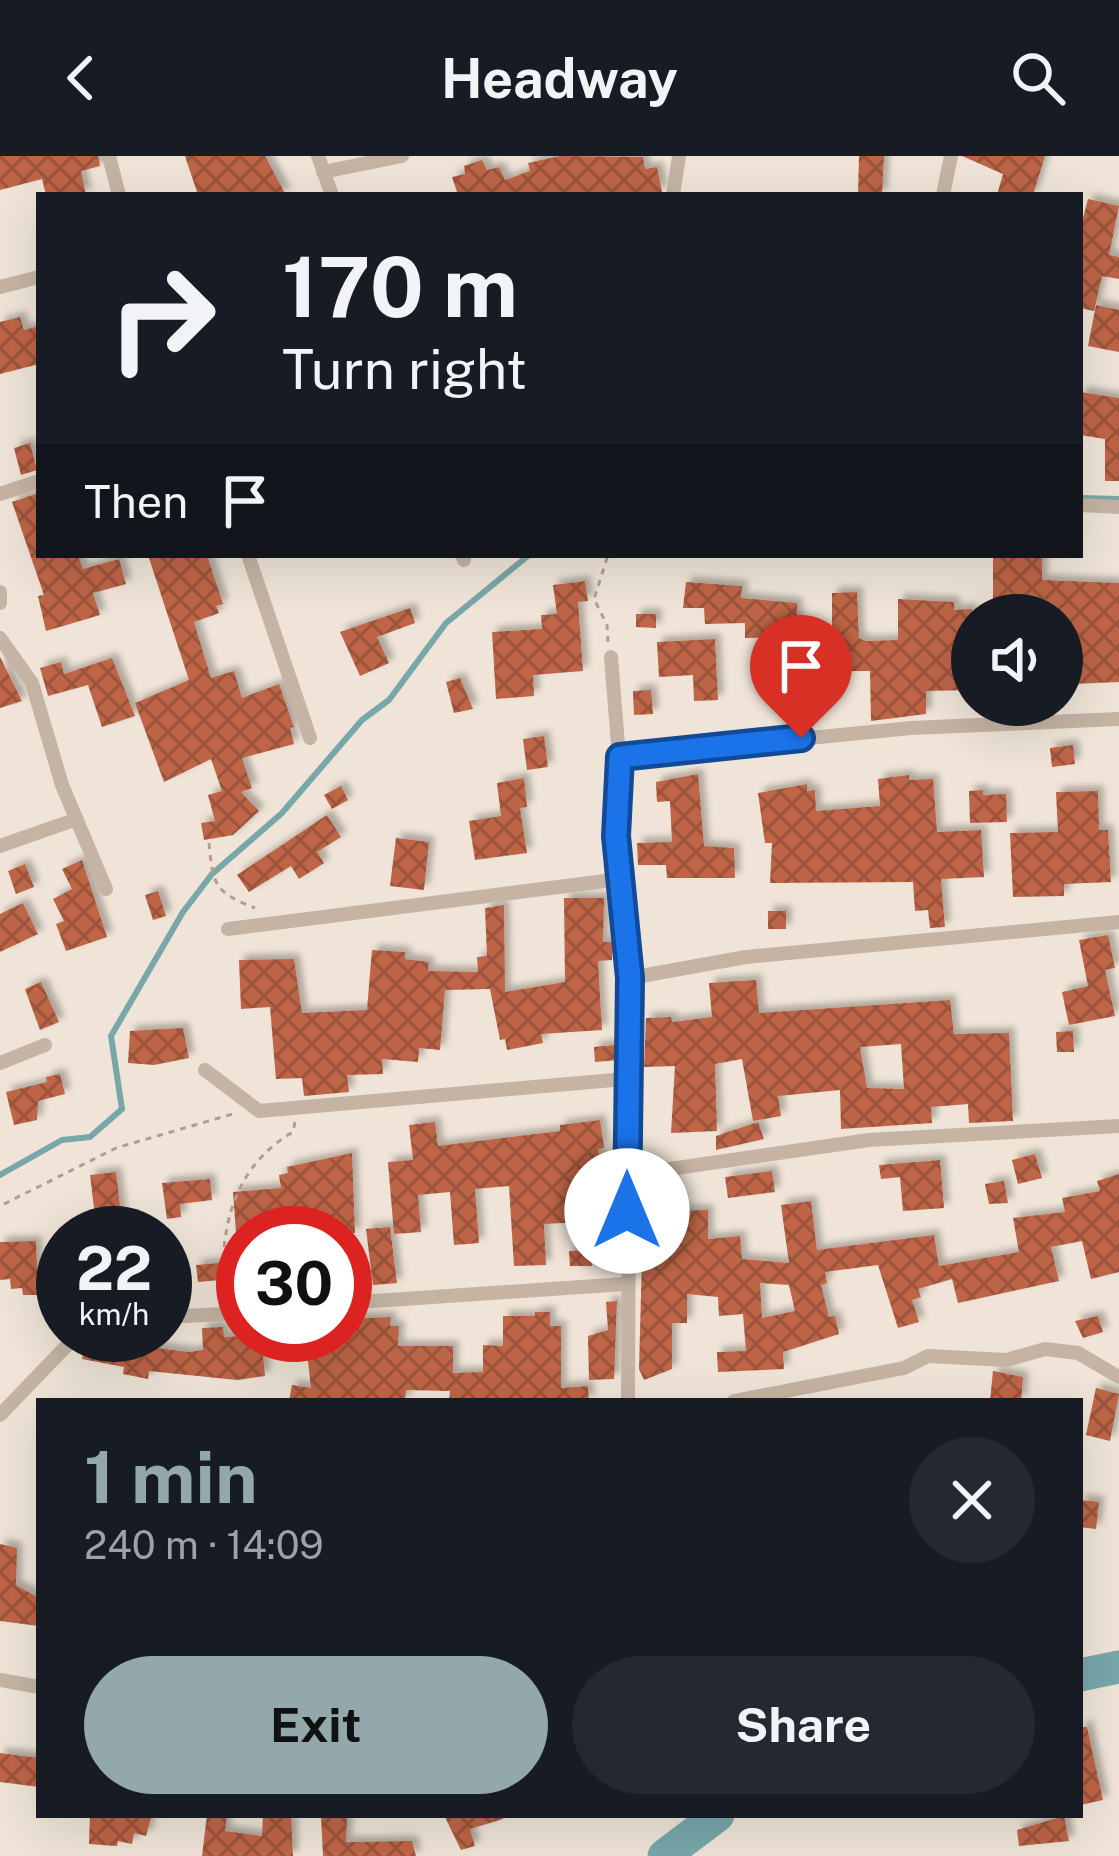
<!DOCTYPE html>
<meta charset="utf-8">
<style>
body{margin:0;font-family:"Public Sans",sans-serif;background:#242831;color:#f1f3f6;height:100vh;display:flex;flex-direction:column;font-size:45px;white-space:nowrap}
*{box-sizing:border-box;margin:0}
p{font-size:39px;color:#9ea1a6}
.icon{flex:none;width:66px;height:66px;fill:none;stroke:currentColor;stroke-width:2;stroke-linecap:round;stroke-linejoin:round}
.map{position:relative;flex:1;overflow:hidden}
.panel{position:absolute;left:36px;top:1242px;width:1047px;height:420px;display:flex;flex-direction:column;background:#171b24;border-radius:0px;box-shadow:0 12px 48px #0002}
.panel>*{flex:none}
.hud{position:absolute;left:36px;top:36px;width:1047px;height:366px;border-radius:0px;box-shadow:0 12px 48px #0002;background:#171b24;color:#f1f3f6;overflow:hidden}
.buttons{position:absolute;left:951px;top:438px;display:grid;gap:24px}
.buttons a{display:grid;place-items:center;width:132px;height:132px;border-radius:50%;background:#171b24;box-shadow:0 12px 48px #0002;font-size:60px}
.speed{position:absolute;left:36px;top:1050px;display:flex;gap:24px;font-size:60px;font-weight:700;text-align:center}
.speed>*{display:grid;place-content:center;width:156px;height:156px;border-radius:50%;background:#171b24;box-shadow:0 12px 48px #0002;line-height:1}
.speed small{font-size:30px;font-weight:400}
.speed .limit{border:18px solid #d22;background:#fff;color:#111}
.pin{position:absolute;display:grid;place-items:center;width:102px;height:102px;color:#fff;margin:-123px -51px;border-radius:50% 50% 50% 0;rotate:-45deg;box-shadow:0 0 12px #0007}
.pin .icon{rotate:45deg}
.me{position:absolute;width:132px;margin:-66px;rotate:0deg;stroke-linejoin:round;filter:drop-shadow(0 0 9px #0008)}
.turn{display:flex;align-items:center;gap:42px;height:252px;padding:0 48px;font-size:54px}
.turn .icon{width:156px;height:156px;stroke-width:2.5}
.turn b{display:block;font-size:84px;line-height:102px}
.then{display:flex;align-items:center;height:114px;padding:0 48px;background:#0003;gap:24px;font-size:45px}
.round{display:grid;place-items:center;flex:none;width:126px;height:126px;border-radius:63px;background:#242831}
.overview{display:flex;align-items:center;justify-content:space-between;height:204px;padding:0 48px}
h1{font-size:72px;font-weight:700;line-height:90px;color:#92a8ab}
.primary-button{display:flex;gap:24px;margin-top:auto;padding:24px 48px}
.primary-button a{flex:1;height:138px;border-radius:72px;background:#92a8ab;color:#111;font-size:48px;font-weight:700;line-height:138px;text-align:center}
.primary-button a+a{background:#242831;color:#f1f3f6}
header{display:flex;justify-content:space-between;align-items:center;height:156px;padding:0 48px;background:#171b24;font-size:54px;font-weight:700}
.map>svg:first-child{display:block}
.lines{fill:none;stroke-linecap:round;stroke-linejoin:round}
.stream{stroke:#78a7aa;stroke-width:6}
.river{stroke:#78a7aa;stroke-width:33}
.building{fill:url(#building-cross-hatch);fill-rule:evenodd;filter:url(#shadow)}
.path{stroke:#b19e8f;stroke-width:3;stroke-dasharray:6 6;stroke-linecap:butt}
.street{stroke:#c5b4a4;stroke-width:14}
.route-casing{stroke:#114b97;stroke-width:30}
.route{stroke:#1a73e8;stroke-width:21}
</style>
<header><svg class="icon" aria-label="back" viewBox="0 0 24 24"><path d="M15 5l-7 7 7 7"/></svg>Headway<svg class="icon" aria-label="search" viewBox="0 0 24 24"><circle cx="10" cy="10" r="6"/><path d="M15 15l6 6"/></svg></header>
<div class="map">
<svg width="1119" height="1700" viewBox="0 0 1119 1700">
<defs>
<pattern id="building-cross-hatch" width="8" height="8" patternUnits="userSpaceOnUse" patternTransform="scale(3)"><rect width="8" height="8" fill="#be6546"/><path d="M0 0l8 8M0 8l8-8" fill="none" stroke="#9b533a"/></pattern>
<filter id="shadow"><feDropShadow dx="5.5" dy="-5.5" stdDeviation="3" flood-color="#0004"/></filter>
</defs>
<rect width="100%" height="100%" fill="#efe4d7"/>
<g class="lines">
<!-- stream -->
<path class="stream" d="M1080,342L1119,343
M0,1019L62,984L90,981L122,953L111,880L183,756L212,718L282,657L362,564L389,544L446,467L529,399"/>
<!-- river -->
<path class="river" d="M1080,1519L1119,1511
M664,1700L718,1659"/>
</g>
<!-- building -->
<path class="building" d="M0,0H98L100,10L81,15L86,39H46L42,23L0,34Z
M185,0H265L286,39H198Z
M560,0L643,1L645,13L657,11L662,36L458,39L452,21L465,18L464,10L482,4L487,14L499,11L505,24L530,15L528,7Z
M859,0H884L882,39H858Z
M962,0H1045L1033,39H997L1003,18Z
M1088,43L1119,50L1109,99L1119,101V123L1102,120L1094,155L1080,152V74Z
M1096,149L1119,154V196L1088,190Z
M20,161L24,174L39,170V208L0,218V166Z
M1080,236L1119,242V325H1105V283L1080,279Z
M30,287L37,314L21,319L14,292Z
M39,337V399H78L83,413L119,403L126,428L93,437L100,459L46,475L38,440L44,439L12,346Z
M148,399L208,402L223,448L216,450L219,457L194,466L211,522L234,515L242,542L279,528L294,571L290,572L294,588L242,602L252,632L241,636L259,655L233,679L204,684L201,667L215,665L208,639L222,635L211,603L164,626L135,547L189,524Z
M993,399H1042V424L1119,427V526L1072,528V521H1062V459H993Z
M585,425L588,445L578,446L583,515L533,519L534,540L496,543L492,476L542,473L541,459L557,458L553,429Z
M686,426L742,430L741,442L797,447L798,481L745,482V467L705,468L704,452H683Z
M857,436L859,482L866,485L898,484V443L954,446V454L972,453V534L926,535V558L871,565L870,515H847V502H832V437Z
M410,452L415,467L377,481L389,507L360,520L340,476Z
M636,458H656V472L636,471Z
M715,483L718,544L694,545L693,519L659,521L657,486Z
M0,501L22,545L0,552Z
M112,502L135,560L102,571L88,529L48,540L40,512L61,506L64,518Z
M460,522L473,553L454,557L446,526Z
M651,534L653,558L634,559L633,535Z
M544,580L548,611L527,614L523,583Z
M1073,589L1075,608L1052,611L1050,592Z
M698,618L704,690L734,692L735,722H667L666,709H638L637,687L672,686L670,645L657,646L656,626Z
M909,619V624L933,623L937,676L981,674L984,721L941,723L945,771L930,772L928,754L915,755L913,726L770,727L772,687H765L758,637L807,628V635L815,634L816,655L880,650L878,623Z
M524,622L527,651L520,652L527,697L475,704L469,665L501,660L497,627Z
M341,630L348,644L332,653L324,639Z
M983,634V639L1006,638L1007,666L970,667L969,635Z
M1098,635L1099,674H1108L1111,726L1064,728V740L1013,741L1010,677L1058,676L1056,636Z
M327,659L341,681L317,696L324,707L299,723L291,710L249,736L237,719Z
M396,682L429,686L424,734L390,730Z
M82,704L107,781L66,795L56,768L64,765L53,743L72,733L62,713Z
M25,708L34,731L16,738L8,715Z
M158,735L166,760L153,764L145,739Z
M564,742H604L603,786H612V804L598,805L602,874L541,878L543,887L507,894L505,883L500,884L490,833L445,834L440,894L419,892L418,906L382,903L383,918L347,919L349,936L304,940L302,922L276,923L270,851L241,853L239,804L294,803L302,857L367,854L372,794L405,796V803L429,806L428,815L478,816L477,801L487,800L485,752L504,749L505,836L565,826Z
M23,747L38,778L0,796V758Z
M768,755H786V773H768Z
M1108,779L1115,812L1105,814L1115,860L1069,869L1062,836L1088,830L1079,784Z
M756,824L759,857L950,844L954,878L1009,877L1013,965L969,967L968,948L931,951L932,967L841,973L840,934L778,940L781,960L753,965L742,903L715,908L717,975L671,977L675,910L644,911L646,862L671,861L672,866L712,861L709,827ZM901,888L904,933L867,932L860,891Z
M41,826L59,866L40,874L25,833Z
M183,872L189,902L154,909L128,907L130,875Z
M1073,875L1074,896H1057L1056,876Z
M616,889L618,904L595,906L594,891Z
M60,918L65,938L38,945L37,964L14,969L6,936L47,926L46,921Z
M600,964L604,992L598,993L602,1025L609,1024L613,1076L583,1078V1066L544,1068L546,1109L514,1110L509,1030L475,1033L479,1087L454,1089L450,1036L418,1039L421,1076L394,1078L388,1006L413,1004L409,969L435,966L438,990L560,975V969Z
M758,966L764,983L716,994V980Z
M352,997L355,1077H236L233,1036L281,1032L279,1019L288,1017L287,1011Z
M1035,998L1042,1022L1018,1028L1012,1004Z
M940,1004L944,1052L903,1055L900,1021L881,1023L879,1009Z
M772,1015L775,1036L728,1042L725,1021Z
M116,1016L123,1077H97L90,1019Z
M1119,1018V1116L1091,1123L1082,1085L1051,1091L1059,1125L958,1147L952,1123L918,1133L921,1141L912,1144L919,1166L898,1172L878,1109L825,1116L827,1127L821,1129L829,1161L835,1160L839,1178L783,1196L784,1213L718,1216L717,1196L746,1195L743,1158L719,1160L718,1141L687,1138V1167H672V1213L644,1224L639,1213L642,1102H663L661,1043H675L676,1055L708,1054V1083L740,1080L742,1103L789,1107L781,1049L811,1045L817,1094L934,1079L939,1110L1019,1096L1013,1062L1065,1056L1062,1042L1100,1035L1097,1025ZM760,1127L789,1129L795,1155L762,1162Z
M210,1023L212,1044L180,1048L181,1061L167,1063L162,1027Z
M1004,1025L1008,1047L989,1048L985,1028Z
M390,1071L397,1127L373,1129L366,1073Z
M36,1085L38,1139H23L22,1132L11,1133L10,1123L0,1124V1086Z
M591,1094L592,1110H570L569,1095Z
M219,1107L220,1124L198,1126L196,1109Z
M617,1145L614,1223L589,1224L588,1180L608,1174L606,1146Z
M535,1156H550V1170H561V1232L588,1230L589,1245H449L450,1235L406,1234L405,1245H289L292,1229L311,1232L307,1196L316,1195L315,1187L345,1179V1163L391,1161L390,1170H399L398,1190H453V1217L483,1216V1189L503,1190V1160H535Z
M1098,1160L1103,1176L1083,1182L1075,1165Z
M223,1171L224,1181L261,1179L265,1220L237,1224L149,1215L148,1223L123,1218L124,1211L82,1203L88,1179L124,1186L125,1181L159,1179L157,1192L189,1196L203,1194L202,1172Z
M993,1215L1023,1221L1021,1245H990Z
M1096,1232L1119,1238L1110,1285L1086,1279Z
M1080,1344L1099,1346L1096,1373L1080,1371Z
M0,1388L17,1392L16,1429L39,1442V1470L0,1465Z
M1080,1571H1087L1103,1644L1080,1649Z
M0,1597L39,1602V1631L0,1626Z
M90,1659H143L151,1661L146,1680L134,1677L132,1688L118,1685L117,1690L89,1688Z
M207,1659H227L225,1675L262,1680L263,1659H291L293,1700H202Z
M321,1659L347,1661L346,1686L412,1685L416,1700H323Z
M444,1659H502L503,1663L470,1673L475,1690L461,1694Z
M1064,1660L1069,1685L1019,1690L1017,1674Z"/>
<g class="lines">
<!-- path -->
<path class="path" d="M608,486L607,469L594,443L608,399
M209,687C213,732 216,736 255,752
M4,1048L116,992L236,957
M224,1139C219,1073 233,1011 293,976L295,966"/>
<!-- street -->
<path class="street" d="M109,0L119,39
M318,0L332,39
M323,16L402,0
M673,39L679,0
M943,39L951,0
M0,131L39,121
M0,338L39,325
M1080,349L1119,351
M248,399L310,582
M462,399L464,404
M0,436V447
M0,482L32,527L62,629L106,733
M611,501L619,601L616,680L630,822L628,1245
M619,601L911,572L1119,563
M0,690L77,663
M228,773L621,723
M630,822L746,801L1119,766
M0,907L45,889
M205,914L259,955L625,923
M628,1019L869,984L1119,970
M345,1147L625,1128
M165,1161L243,1157
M734,1245L904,1212L928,1200L1006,1204L1045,1193L1078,1197L1119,1221
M0,1259L77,1179
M0,1524L39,1531"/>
</g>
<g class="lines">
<!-- route casing -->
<g class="route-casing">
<path id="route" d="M627,1055L630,822L616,680L620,601L801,582"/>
</g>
<!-- route -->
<use href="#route" class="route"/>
</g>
</svg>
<div class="buttons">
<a><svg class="icon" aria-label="sound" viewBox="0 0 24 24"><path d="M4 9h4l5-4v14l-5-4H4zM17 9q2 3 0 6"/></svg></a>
</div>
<div class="speed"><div>22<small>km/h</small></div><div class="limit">30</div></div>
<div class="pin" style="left:801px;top:582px;background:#d93025"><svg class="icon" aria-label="arrive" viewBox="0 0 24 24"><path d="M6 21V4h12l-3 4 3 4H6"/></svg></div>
<svg class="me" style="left:627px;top:1055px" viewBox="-20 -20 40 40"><circle r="19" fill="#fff"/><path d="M0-13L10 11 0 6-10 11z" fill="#1a73e8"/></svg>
<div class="hud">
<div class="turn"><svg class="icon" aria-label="right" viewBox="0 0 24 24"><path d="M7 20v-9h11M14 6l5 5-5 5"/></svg><div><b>170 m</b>Turn right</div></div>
<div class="then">Then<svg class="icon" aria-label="arrive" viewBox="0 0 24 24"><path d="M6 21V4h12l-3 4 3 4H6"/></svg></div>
</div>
<section class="panel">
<div class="overview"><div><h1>1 min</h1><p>240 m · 14:09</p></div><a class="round"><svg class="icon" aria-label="close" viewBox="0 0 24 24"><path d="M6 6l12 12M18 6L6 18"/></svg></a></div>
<div class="primary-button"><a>Exit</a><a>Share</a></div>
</section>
</div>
